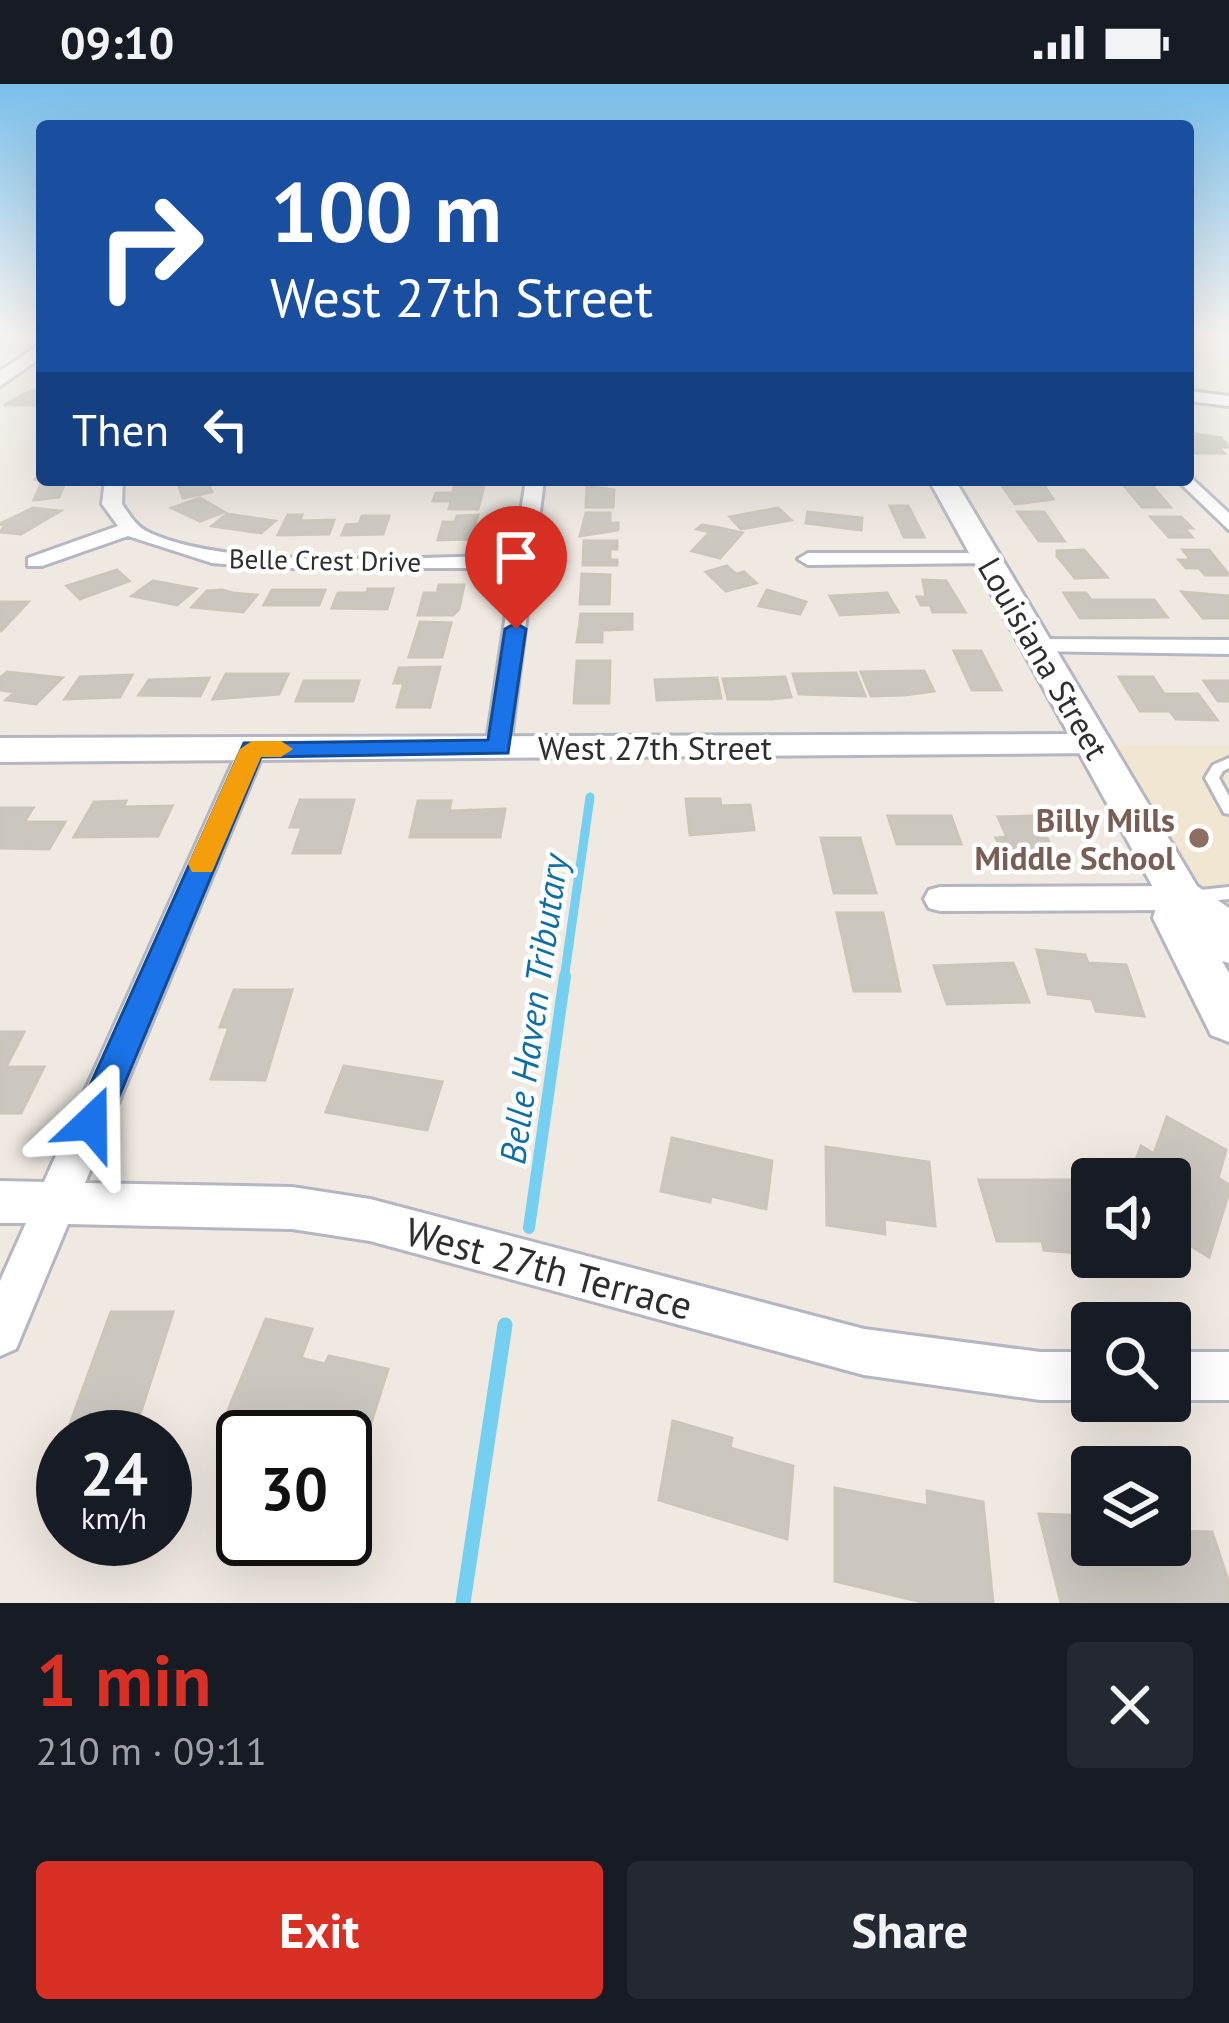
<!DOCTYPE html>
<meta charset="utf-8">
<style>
body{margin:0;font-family:"PT Sans",sans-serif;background:#242831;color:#f1f3f6;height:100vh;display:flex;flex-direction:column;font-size:45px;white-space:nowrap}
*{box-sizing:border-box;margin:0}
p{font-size:39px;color:#9ea1a6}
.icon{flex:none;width:66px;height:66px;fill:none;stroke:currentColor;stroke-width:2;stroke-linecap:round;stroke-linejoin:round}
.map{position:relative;height:1519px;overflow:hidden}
.panel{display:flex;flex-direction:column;background:#171b24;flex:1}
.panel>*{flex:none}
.hud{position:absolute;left:36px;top:36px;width:1158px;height:366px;border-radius:12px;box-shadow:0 12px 48px #0002;background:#1a4fa0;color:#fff;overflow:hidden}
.buttons{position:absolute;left:1071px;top:1074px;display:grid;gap:24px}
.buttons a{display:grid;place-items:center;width:120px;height:120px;border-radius:12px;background:#171b24;box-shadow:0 12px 48px #0002;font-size:60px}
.speed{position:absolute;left:36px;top:1326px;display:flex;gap:24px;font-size:60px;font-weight:700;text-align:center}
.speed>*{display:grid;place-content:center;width:156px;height:156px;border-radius:50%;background:#171b24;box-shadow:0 12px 48px #0002;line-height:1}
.speed small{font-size:30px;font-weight:400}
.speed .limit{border:6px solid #111;border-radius:18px;background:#fff;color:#111}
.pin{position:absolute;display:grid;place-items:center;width:102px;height:102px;color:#fff;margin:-123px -51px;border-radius:50% 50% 50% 0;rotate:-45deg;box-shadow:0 0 12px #0007}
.pin .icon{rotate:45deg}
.me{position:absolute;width:132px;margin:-66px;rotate:23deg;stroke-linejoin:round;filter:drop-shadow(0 0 9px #0008)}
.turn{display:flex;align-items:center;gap:42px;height:252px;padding:0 36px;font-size:54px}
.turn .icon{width:156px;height:156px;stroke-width:2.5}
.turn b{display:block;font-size:84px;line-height:102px}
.then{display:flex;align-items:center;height:114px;padding:0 36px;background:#0003;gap:24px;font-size:45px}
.round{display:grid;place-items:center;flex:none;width:126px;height:126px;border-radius:12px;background:#242831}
.summary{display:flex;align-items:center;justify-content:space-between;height:204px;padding:0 36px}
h1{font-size:72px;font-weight:700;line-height:90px;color:#d93025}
.button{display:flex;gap:24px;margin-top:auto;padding:24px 36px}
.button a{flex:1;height:138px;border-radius:12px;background:#d93025;color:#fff;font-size:48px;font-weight:700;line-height:138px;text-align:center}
.button a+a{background:#242831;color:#f1f3f6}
.status{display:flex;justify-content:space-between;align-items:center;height:84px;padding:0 60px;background:#171b24;direction:ltr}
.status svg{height:33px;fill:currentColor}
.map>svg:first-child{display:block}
.education{fill:#f0e6d1}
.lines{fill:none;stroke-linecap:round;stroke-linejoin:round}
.stream-far2{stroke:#75cff0;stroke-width:9}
.stream-far1{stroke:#75cff0;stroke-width:12}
.stream{stroke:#75cff0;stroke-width:15}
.building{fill:#cbc7bf;stroke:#cbc5ba;stroke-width:3}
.service-casing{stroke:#b4b7c1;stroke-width:6}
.minor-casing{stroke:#b4b7c1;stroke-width:6}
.tertiary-casing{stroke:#b4b7c1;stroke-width:6}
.secondary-casing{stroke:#b4b7c1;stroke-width:6}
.service{fill:#fff;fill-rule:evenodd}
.minor{fill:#fff;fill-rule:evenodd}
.tertiary{fill:#fff;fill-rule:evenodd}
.secondary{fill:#fff;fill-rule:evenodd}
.route{fill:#1a73e8;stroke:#114b97;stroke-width:3}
.slow{fill:#f59e0b}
.education-dot{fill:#8d6e63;stroke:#fff;stroke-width:4.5}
.labels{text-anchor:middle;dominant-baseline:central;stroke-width:9;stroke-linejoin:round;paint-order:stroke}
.far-street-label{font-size:27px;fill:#2e2e2e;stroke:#fff}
.street-label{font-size:33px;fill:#2e2e2e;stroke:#fff}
.education-label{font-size:33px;font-weight:bold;fill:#785e54;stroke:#fff;text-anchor:end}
.water-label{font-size:36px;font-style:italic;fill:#0d6fa3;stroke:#fff}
.near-street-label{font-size:39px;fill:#2e2e2e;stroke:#fff}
</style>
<div class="status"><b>09:10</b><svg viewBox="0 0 49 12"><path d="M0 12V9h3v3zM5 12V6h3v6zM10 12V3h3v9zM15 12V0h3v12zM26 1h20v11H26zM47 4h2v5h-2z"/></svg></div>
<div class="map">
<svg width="1229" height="1519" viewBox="0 0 1229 1519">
<rect width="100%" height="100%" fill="#efe9e1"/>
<!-- education -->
<path class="education" d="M1111,661L1229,662V839L1164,747Z"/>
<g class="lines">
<!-- stream-far2 -->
<path class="stream-far2" d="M564,895L590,713"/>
<!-- stream-far1 -->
<path class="stream-far1" d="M529,1144L565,892"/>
<!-- stream -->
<path class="stream" d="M463,1519L505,1241"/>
</g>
<!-- building -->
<path class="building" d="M31,307H42V321H4Z
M1188,349L1221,354L1229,363H1217L1224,369H1194L1188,363Z
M34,395L42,394L66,396L59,413L34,416L42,397Z
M206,396L212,408L183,414L177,397Z
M1122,399H1150L1170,423H1142Z
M454,402H484L478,425H449L451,417H433L436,409H453Z
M587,402L614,406L613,423H586Z
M1003,403H1045L1053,415L1015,420Z
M200,414L224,428L200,437L172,424Z
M890,422H908L924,453H904Z
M33,424L60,427L21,450L0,448L5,442L0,440Z
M778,424L791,436L741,445L730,433Z
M808,428L862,434L861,446L806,439Z
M1018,428H1044L1064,457H1039Z
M586,429H610V439H618V446L580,452Z
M227,430L275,437L261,449L212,442Z
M288,431H302L300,437L334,436L329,450L278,451Z
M478,431L470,455L438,456L443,438H455L457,432Z
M362,432H389L383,450L342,451L346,441L359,440Z
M1151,433H1181L1192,444H1184L1192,453H1169Z
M702,441L715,443L742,449L720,474L692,467L710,448L697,445Z
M584,457H617V465H610V476H617V481H583Z
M1084,466L1107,493L1075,494L1057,472V467Z
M1183,466H1209L1229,491H1205L1199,484H1186L1179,476H1191Z
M727,482L736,490L744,488L756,499L726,507L706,488Z
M117,486L129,497L80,515L67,502Z
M582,490L610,491L609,520H580Z
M923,496L946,497L965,528H933L930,521H921L917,513H926Z
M153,497L196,505L177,521L132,512Z
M439,501H464L459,525L453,531H418L424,509H437Z
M368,505H393L387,525L332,524L338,509H367Z
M222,506L233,509L257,511L243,528L192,523L207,507Z
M272,506H325L319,521H264Z
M767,506L806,518L800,530L759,522Z
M1182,508L1229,512V534H1203Z
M887,509L898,528L840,531L830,512Z
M1064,509H1086L1091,516H1154L1167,533L1080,534Z
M0,518H28L1,547H0Z
M581,530H632V545L602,546V558H577Z
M420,538L451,539L442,573H409Z
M954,567H981L1001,606H972Z
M577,577H610L609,619H574Z
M440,583L430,623H397L404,599H394L399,584Z
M924,587L934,607L905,611L871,612L861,588Z
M7,588L62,594L36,620L6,616L15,608L0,606V594Z
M856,589L865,612L799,610L793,590Z
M226,590H288L279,610L213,615Z
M132,591L120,613L65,615L80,593Z
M785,593L791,613L772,615H728L723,595Z
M1119,593H1153L1164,610H1198L1217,636L1176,635L1170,627H1140Z
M209,594L200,612L139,611L149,596Z
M717,594L721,614L657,616L655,596Z
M304,597H359L353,617H296Z
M1204,597H1229V617H1218Z
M686,715H720L721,722L750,721L754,746L690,751Z
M300,716H354L340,769H293L302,743H290Z
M126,717L123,723L172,722L158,752L74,753L94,718Z
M418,717H451L449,727L505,725L500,753H410Z
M1,724H33L24,738H65L49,765L0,764Z
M888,732H951L961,760H897Z
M1032,732L1043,754H1047L1059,779L1006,776L996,754L1007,753L998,733Z
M821,754H860L876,809H834Z
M837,829H883L900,907H854Z
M1037,866L1085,871L1088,879L1126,881L1144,932L1096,927L1092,915L1048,910Z
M1013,879L1029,918L947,920L934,882Z
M234,906H292L265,996L211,995L229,943H220Z
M0,948H24L6,983H44L21,1029H0Z
M344,982L442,998L427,1046L326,1028Z
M1167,1033L1226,1066L1218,1094L1229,1101V1108L1209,1173L1170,1149V1095H1140L1131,1090L1141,1062L1154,1070Z
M672,1054L772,1077L766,1125L711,1112L710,1118L661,1107Z
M826,1063L929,1078L935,1142L884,1135L885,1150L827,1141Z
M979,1096H1091L1092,1170L1044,1166L1042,1157H997Z
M111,1228H173L133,1352L66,1351Z
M266,1235L312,1245L301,1274L325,1280L329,1272L388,1285L347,1415L345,1353H324L227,1329Z
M673,1337L732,1354L730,1364L793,1382L787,1455L659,1416Z
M835,1404L928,1422L927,1407L983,1418L993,1519H926L835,1497Z
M1039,1430L1092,1432V1461H1170V1447L1212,1448L1229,1499V1519H1061Z"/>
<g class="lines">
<!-- service casing -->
<g class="service-casing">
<path id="service" d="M1229,674V684L1223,687L1219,694L1229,712V730L1224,729L1205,694L1213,681Z
M1229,803V815L1190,819L1184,817L1182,813L1184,809L1190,807Z"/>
</g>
<!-- minor casing -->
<g class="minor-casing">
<path id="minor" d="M1188,307L1229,312V322L1188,317Z
M1188,391L1229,429V446L1177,396H1188Z
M105,396H123L122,420C129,430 135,441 146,447C227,488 420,472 514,472L526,396H544L509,670L499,673L486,664L513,484H277L212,479L128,452L42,482H28V474L118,442L102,420Z
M987,469L997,475L994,479L808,481L798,475L808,469Z
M1037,555L1229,556V570L1029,567V557Z
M252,656L265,665L85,1099L292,1103L370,1115L864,1245L1040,1268H1092V1316H1040L864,1291L370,1157L292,1145L68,1140L16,1265L0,1272V1197L26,1139H0V1097L44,1098L239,665Z
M1181,802L1192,805L1197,814L1192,823L1181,826L940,827L929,824L924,815L929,806L940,803Z
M1170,1268H1229V1316H1170Z"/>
</g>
<!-- tertiary casing -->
<g class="tertiary-casing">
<path id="tertiary" d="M42,259V273L0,302V287Z
M1093,650L1105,653L1110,661L1105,669L0,678V654Z"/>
</g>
<!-- secondary casing -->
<g class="secondary-casing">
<path id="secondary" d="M929,396H955L1197,802L1229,824V879L1222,877L1229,889V958L1211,951L1153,834L1159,814Z"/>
</g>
<!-- service -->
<use href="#service" class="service"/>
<!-- minor -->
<use href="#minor" class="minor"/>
<!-- tertiary -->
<use href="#tertiary" class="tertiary"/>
<!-- secondary -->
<use href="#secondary" class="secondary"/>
</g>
<!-- sky -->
<linearGradient id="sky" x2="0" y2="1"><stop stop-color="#7abfeb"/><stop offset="0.54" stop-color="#f8f5f2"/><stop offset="1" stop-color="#f8f5f2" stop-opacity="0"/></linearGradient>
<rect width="1229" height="463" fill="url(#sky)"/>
<!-- route -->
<path class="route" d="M516,539L526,545L508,669L261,673L103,1051L91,1055L78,1051L73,1039L244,659L488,656L505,545Z"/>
<!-- slow -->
<path class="slow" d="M252,657H281L293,665L281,673H261L212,788H192L188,780L240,665Z"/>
<!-- markers -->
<circle class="education-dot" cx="1199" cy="754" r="12"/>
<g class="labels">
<!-- far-street labels -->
<g class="far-street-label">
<text transform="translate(325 476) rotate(1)">Belle Crest Drive</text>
</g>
<!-- street labels -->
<g class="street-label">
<text transform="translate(1044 574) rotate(60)">Louisiana Street</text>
<text x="655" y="663">West 27th Street</text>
</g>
<!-- education labels -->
<g class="education-label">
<text x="1175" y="735">Billy Mills<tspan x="1175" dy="38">Middle School</tspan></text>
</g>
<!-- water labels -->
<g class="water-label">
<text transform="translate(533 925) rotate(-82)">Belle Haven Tributary</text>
</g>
<!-- near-street labels -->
<g class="near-street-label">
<text transform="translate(549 1184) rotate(15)">West 27th Terrace</text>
</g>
</g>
</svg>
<div class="buttons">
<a><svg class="icon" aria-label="sound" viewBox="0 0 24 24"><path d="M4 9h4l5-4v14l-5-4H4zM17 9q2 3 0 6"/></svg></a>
<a><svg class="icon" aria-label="search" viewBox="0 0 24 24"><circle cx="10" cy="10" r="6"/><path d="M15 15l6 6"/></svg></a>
<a><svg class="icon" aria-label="layers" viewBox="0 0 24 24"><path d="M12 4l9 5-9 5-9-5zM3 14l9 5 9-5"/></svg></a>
</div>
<div class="speed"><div>24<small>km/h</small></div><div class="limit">30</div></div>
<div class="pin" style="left:516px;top:545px;background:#d93025"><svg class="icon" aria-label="arrive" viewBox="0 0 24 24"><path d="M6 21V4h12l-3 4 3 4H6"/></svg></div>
<svg class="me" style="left:91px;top:1039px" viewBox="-20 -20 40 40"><path d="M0-17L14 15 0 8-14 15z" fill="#1a73e8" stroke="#fff" stroke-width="4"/></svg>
<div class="hud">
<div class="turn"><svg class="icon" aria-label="right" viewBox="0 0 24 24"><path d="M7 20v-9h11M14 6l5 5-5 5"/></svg><div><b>100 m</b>West 27th Street</div></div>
<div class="then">Then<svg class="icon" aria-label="left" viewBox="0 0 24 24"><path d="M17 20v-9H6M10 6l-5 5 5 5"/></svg></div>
</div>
</div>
<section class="panel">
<div class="summary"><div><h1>1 min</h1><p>210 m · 09:11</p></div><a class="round"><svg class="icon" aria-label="close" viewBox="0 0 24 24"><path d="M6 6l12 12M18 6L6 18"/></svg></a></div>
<div class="button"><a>Exit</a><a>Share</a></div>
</section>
